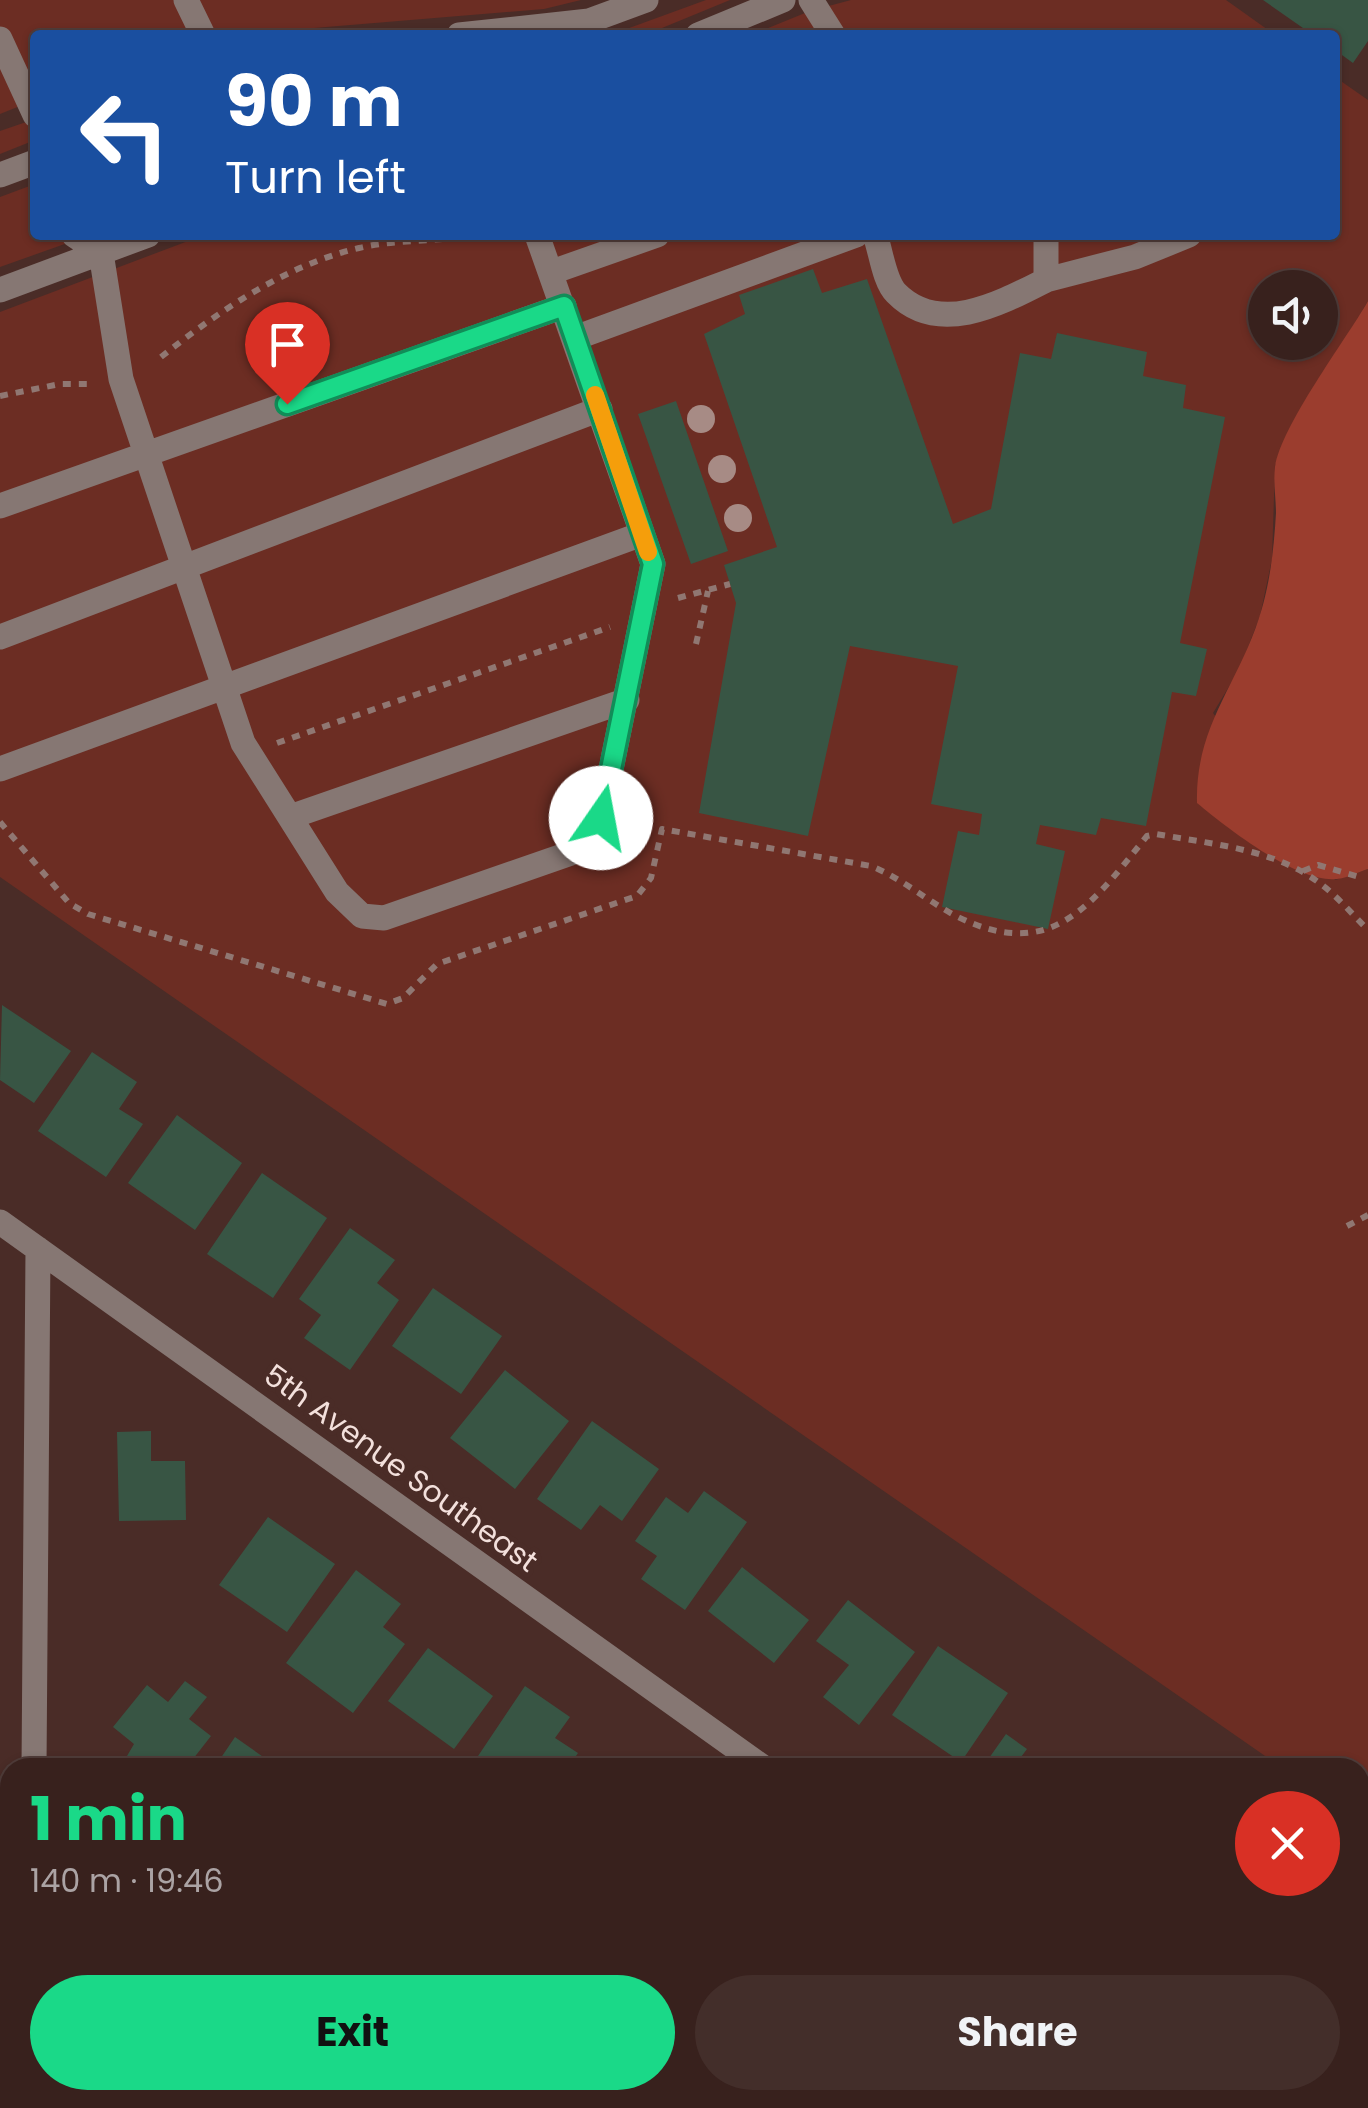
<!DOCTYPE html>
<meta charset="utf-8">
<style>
body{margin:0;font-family:Poppins,sans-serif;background:#432e2a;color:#f1f3f6;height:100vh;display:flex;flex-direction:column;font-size:38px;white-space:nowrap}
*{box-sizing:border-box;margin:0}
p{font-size:32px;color:#aba3a4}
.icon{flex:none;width:55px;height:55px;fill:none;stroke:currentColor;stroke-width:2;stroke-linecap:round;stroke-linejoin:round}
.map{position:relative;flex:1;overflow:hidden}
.side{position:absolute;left:0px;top:1758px;width:1370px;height:352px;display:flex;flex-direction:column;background:#38211d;border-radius:30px 30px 0 0;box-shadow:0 2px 8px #0004,0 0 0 2px #523e3b}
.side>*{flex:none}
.banner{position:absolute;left:30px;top:30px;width:1310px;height:210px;border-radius:10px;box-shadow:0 2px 8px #0004,0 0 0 2px #523e3b;background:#1a4fa0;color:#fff;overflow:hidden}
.tools{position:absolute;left:1248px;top:270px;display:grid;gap:20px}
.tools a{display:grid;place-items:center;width:90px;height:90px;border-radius:50%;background:#38211d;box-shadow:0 2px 8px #0004,0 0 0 2px #523e3b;font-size:50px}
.pin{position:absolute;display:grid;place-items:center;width:85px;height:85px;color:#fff;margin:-102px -42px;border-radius:50% 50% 50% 0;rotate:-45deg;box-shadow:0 0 10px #0007}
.pin .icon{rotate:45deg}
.me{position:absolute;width:110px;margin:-55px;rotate:12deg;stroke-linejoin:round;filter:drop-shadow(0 0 8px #0008)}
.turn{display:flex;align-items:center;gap:35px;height:210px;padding:0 30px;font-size:45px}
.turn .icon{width:130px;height:130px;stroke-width:2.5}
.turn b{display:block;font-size:70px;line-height:85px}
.round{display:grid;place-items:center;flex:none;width:105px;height:105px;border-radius:52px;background:#432e2a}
.summary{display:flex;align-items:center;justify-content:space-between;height:170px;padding:0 30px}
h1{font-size:60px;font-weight:700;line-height:75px;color:#1ad988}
.cta{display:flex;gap:20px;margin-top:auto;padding:20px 30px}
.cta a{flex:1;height:115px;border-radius:60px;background:#1ad988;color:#111;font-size:40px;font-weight:700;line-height:115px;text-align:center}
.cta a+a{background:#432e2a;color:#f1f3f6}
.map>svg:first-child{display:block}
.green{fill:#6c2d23;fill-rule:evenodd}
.water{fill:#9b3d2e}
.building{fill:#385544}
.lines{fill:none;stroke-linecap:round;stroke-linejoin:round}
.path{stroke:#907772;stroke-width:6;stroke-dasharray:8 8;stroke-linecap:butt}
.minor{stroke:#867773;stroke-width:25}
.tree{fill:#a78b85}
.route-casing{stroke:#118d58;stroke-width:25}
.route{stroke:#1ad988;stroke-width:18}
.slow{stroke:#f59e0b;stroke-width:18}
.labels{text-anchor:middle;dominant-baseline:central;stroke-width:10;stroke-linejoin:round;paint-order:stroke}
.street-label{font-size:30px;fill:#f3e0dc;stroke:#4a2c27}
</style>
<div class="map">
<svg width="1368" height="2108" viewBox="0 0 1368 2108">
<rect width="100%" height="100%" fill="#4a2c27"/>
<!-- green -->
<path class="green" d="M0,0H581L544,9L230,35H35V100L0,114Z
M706,0H730L645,35H610Z
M851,0H1226L1275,35H751L810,11Z
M1335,77L1368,100V301L1298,416L1275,465L1272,559L1260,616L1239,670L1213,713L1335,880L1368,869V1828L1360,1823V1768L1281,1767L0,877V312L204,235H1335ZM1265,288H1320V342H1265Z
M35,119V140L0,154V131Z
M35,184V235H90L0,267V197Z"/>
<!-- water -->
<path class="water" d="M1368,301V869C1358,872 1347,878 1337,879C1298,884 1226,827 1197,803C1195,727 1237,686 1259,618C1270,585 1274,548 1276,513C1276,498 1273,482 1275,467C1281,426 1345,341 1368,301Z"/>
<!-- building -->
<path class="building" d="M1263,0H1368V41L1353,63L1335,50V35H1313Z
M813,269L822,293L867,279L953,524L991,509L1020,353L1051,359L1057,333L1147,352L1143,376L1186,385L1183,408L1225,417L1180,643L1207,649L1196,696L1172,692L1146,826L1101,818L1096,835L1040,825L1036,844L1065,851L1048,929L942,907L958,831L979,835L982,814L931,804L958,666L850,646L808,836L699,813L736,603L724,565L777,547L704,334L745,314L739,295Z
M676,401L728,551L691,564L638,414Z
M2,1005L71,1051L34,1103L0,1080Z
M92,1052L137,1082L119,1109L143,1124L106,1177L38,1131Z
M177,1115L242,1163L195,1230L128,1183Z
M262,1173L327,1218L273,1298L207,1254Z
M350,1228L395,1260L377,1283L399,1300L350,1370L304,1338L321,1315L299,1299Z
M433,1288L502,1336L461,1394L392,1346Z
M505,1370L569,1421L515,1489L450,1438Z
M592,1421L659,1469L622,1521L600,1505L581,1530L537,1499Z
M151,1431V1461H185L186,1520L119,1521L117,1432Z
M704,1491L747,1522L685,1610L641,1579L657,1556L635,1541L666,1497L688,1513Z
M268,1517L335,1564L287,1632L219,1585Z
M742,1567L809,1620L774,1663L708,1611Z
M356,1570L401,1604L383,1627L405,1644L353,1713L286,1663Z
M848,1600L915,1652L859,1725L823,1697L849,1665L816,1641Z
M938,1646L1008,1693L961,1762L892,1715Z
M428,1648L493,1696L454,1749L388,1701Z
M185,1681L207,1697L189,1719L211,1736L186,1768H120L134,1744L113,1727L147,1685L168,1702Z
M525,1686L570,1717L555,1738L578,1753L568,1768H470Z
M1006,1734L1027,1749L1015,1765L1018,1768H982Z
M235,1737L279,1768H214Z
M1360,2000L1368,2005V2075L1360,2087Z
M146,2100H195L190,2108H158Z
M218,2100H297L308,2108H212Z
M612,2100H711L706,2108H606Z
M994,2100H1048L1044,2105L1049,2108H989Z"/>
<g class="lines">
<!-- path -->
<path class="path" d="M161,357C219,311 286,265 359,248C397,239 437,242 475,235
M0,396L60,384H89
M678,598L730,584
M696,644L708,591
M277,743L610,627
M0,822L69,903L88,914L387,1004L403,998L437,964L637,896L651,878L662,829L871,866C903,879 927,901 958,917C1052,963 1092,904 1147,836L1156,834C1211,844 1277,849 1322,885C1339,898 1353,915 1368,930
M1303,871L1318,865L1359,877
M1347,1226L1368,1215"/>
<!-- minor -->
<path class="minor" d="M186,0L203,35
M811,0L833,35
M459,35L589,21L646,0
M698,35L783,0
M0,39L35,115
M0,175L35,162
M74,235L101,253L121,379L243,743L337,892L362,916L384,918L577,851L588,843L601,818L653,564L537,235
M875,235C881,251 884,281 896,293C939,337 1001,303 1046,280V235
M552,272L657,235
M1046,280L1135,257L1189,235
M0,290L148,235
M575,338L856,235
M0,506L564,306
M0,637L600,409
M0,769L642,534
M290,817L627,700
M0,1222L764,1768
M34,1768L38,1249
M0,2055L10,2043
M416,2100L428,2108
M1229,2100L1241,2108"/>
</g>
<!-- trees -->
<g class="tree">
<circle cx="701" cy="419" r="14"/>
<circle cx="722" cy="469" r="14"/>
<circle cx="738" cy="518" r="14"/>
</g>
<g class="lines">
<!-- route casing -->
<g class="route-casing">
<path id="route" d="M287,404L564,306L653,564L601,818"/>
</g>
<!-- route -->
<use href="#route" class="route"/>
<!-- slow -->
<path class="slow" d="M595,395L648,552"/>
</g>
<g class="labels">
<!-- street labels -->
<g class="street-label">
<text transform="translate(401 1468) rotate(36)">5th Avenue Southeast</text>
</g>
</g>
</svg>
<div class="tools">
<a><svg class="icon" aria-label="sound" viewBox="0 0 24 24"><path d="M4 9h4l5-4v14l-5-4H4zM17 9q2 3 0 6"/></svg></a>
</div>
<div class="pin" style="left:287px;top:404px;background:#d93025"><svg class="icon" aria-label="arrive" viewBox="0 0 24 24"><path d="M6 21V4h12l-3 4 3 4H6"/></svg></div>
<svg class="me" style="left:601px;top:818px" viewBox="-20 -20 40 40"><circle r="19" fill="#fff"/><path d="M0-13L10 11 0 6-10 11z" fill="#1ad988"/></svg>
<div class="banner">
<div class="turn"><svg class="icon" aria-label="left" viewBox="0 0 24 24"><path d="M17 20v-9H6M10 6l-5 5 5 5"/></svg><div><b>90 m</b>Turn left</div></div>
</div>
<section class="side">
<div class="summary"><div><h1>1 min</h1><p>140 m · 19:46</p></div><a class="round" style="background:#d93025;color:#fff"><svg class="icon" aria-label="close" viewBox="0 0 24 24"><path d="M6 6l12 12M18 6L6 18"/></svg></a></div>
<div class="cta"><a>Exit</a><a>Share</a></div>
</section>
</div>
